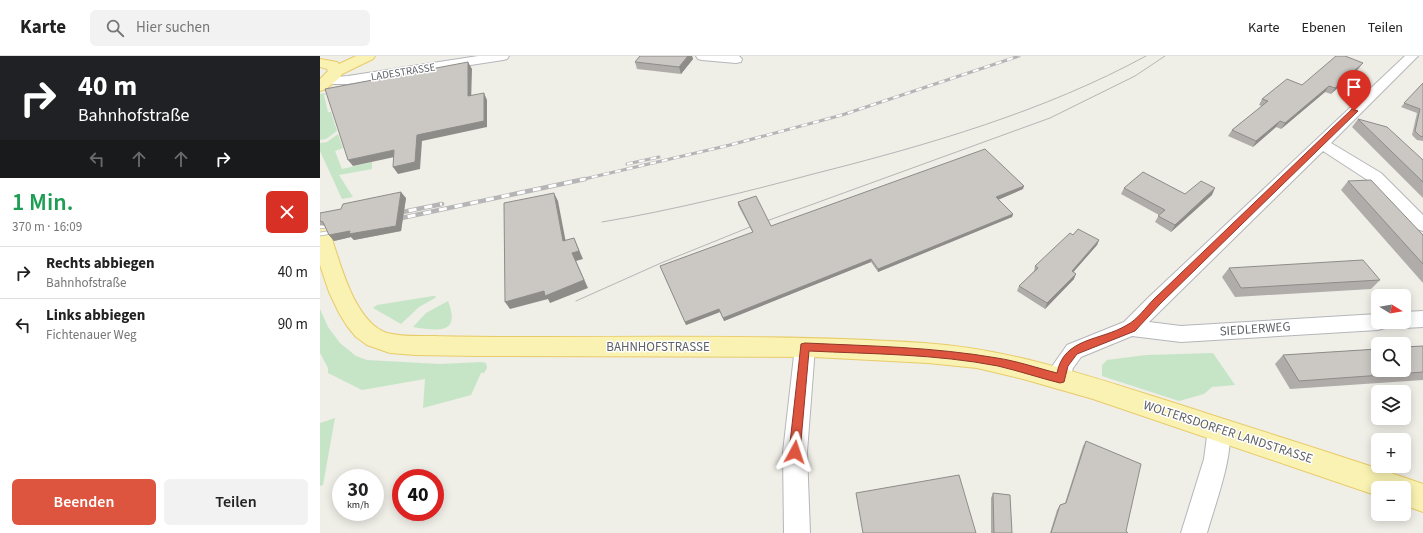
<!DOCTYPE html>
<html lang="de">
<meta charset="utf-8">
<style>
body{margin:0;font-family:"Source Sans 3",sans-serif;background:#f2f2f2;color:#222;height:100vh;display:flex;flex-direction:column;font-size:15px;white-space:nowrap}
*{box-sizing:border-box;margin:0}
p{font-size:13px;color:#767676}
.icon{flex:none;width:22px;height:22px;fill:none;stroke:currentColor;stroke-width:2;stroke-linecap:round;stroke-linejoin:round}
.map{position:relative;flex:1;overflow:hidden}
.sheet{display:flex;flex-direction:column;background:#fff;width:320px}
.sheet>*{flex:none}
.top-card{background:#202124;color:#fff;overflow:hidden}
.needle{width:26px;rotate:101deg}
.buttons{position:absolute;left:1051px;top:233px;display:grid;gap:8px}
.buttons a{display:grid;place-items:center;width:40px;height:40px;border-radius:6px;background:#fff;box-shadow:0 2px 10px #0003;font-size:20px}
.speed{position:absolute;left:12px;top:413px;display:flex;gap:8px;font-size:20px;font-weight:700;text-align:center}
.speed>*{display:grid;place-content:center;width:52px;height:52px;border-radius:50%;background:#fff;box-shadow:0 2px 10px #0003;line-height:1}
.speed small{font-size:10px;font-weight:400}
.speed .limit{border:6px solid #d22;background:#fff;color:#111}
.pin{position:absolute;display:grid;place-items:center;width:34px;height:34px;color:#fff;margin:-41px -17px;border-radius:50% 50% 50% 0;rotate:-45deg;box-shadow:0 0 4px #0007}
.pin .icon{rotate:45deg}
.me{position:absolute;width:44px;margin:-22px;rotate:5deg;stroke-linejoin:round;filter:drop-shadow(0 0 3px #0008)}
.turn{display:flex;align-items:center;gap:14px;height:84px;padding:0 12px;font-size:18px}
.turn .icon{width:52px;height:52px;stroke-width:2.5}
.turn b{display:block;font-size:28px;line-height:34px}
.lanes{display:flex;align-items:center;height:38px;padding:0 12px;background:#0003;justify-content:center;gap:20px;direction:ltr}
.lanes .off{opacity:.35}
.round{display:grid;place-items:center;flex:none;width:42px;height:42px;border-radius:6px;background:#f2f2f2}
.summary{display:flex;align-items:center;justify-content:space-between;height:68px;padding:0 12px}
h1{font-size:24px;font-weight:600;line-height:30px;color:#1e9e55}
.action{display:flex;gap:8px;margin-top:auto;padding:8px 12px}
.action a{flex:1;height:46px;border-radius:6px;background:#dd553f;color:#fff;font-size:16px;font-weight:600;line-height:46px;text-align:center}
.action a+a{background:#f2f2f2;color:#222}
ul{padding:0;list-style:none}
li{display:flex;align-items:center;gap:12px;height:52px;padding:0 12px;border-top:1px solid #e0e0e0}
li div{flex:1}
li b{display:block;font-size:15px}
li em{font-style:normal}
header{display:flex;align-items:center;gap:24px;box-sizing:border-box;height:56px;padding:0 20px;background:#fff;border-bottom:1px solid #e0e0e0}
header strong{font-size:19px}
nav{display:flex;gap:22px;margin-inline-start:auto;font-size:14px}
.search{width:280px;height:36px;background:#f2f2f2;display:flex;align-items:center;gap:10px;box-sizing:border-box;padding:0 14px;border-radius:6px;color:#767676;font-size:15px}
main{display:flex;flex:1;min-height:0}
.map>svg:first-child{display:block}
.green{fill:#c6e5c7}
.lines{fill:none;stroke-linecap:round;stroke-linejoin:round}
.minor-casing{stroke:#b4b6ba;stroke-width:2}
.major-casing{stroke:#e8cb68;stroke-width:2}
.minor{fill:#fff;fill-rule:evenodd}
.major{fill:#f9f2b2;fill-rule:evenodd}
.tram{stroke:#b5b5b6;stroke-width:1}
.rail-far1-casing{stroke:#b5b5b6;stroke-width:3}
.rail-casing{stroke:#b5b5b6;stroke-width:4.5}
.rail-far1{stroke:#fff;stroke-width:2;stroke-dasharray:6;stroke-linecap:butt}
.rail{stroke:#fff;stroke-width:3;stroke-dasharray:8;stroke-linecap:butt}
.wall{fill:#afaca9}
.shaded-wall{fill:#8e8c89}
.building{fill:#cbc8c4;stroke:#8e8c89}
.route{fill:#dd553f;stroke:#903729}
.labels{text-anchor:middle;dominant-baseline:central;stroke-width:3;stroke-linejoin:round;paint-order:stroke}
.far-street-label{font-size:11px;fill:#5e6166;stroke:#fff}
.street-label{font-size:13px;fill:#5e6166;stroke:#fff}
</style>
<header>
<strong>Karte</strong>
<div class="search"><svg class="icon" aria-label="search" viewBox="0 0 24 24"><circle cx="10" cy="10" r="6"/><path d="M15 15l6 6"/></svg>Hier suchen</div>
<nav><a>Karte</a><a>Ebenen</a><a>Teilen</a></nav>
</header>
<main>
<section class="sheet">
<div class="top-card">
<div class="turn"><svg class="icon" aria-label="right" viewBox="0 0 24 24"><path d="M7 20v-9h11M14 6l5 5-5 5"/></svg><div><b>40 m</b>Bahnhofstraße</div></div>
<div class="lanes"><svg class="icon off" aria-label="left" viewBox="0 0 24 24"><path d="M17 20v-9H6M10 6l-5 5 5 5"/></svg><svg class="icon off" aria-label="ahead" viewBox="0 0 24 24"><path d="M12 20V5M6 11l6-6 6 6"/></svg><svg class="icon off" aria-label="ahead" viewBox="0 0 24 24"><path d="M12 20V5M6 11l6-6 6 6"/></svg><svg class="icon" aria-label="right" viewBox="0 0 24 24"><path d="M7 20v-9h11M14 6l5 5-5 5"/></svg></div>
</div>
<div class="summary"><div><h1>1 Min.</h1><p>370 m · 16:09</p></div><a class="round" style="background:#d93025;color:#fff"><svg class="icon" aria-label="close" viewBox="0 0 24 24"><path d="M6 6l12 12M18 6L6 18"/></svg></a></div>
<ul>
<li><svg class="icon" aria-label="right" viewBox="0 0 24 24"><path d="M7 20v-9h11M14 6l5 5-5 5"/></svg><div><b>Rechts abbiegen</b><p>Bahnhofstraße</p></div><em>40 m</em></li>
<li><svg class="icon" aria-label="left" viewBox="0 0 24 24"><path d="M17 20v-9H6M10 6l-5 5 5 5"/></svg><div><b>Links abbiegen</b><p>Fichtenauer Weg</p></div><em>90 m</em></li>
</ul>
<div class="action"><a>Beenden</a><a>Teilen</a></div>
</section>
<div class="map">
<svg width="1103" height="477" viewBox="0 0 1103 477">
<rect width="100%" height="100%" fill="#efeee7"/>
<!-- green -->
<path class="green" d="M3,37L7,38L4,39L8,56H11L17,75L6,83L0,84V38Z
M18,78L23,92L15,95L22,113L52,106V113L19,119L33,141L22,143L0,95V87L7,86Z
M113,240H116L115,242L99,251L81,268L53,252L57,249Z
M128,245C141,279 118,275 93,271L106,257Z
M0,253L8,271L20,287L36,300L47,304L120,308L161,306L166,307L167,312L164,317H161L151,339L103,352L105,323L42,334L8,317V312L0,297Z
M893,297L915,329L892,331L884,338L859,345L782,320V309L787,304L826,299Z
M15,362L3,429L0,430V367Z"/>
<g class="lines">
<!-- minor casing -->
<g class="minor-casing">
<path id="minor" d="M158,0H189L187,3L183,4L28,28H3L1,25L3,22L28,20Z
M376,0H419L422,3L421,6L416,7L382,4L378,3Z
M1085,0H1098L1011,87L1061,117L1103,159V175L1097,173L1049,125L1003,95L829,266L861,270L1058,258V266H1068L1065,272L1058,274L861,286L812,280L761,301L753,312L748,329L740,332L732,329L729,323L733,309L747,289L804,266L830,240Z
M1103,255V271L1084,272L1077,270L1075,266H1084V256Z
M485,283L492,285L495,291L487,396L490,477H464L463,396L475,291L478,285Z
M899,363L907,366C918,389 894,451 887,477H861L884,403L888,373L891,366Z"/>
</g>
<!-- major casing -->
<g class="major-casing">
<path id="major" d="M36,0H55L53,3L22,18L18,23L6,33L0,35V23L8,15L7,13L0,11V3L17,6L19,8Z
M0,170L7,172L10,177C20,206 34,266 67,277C82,281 99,280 114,280C151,281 189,281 226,281C352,281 478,279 604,287C695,293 781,324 867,351C946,377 1026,401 1103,428V456L1084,449V432H1058V440L773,343L703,323L657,312L608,307L494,301L158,300L95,299L70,297L47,289L36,281L27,270L19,257L9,236L0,209Z"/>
</g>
<!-- minor -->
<use href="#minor" class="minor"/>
<!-- major -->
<use href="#major" class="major"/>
<!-- tram -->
<path class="tram" d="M282,166C354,154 426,136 497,117C608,89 725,55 826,0
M256,245L341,207L430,171L730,62L815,20L845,0"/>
<!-- rail-far1 casing -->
<g class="rail-far1-casing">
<path id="rail-far1" d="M307,108L339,101
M260,124L410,89L522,59L699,0"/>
</g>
<!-- rail casing -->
<g class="rail-casing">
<path id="rail" d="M73,158L122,148
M72,164L265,123
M0,171L16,168
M0,178L19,175"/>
</g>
<!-- rail-far1 -->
<use href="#rail-far1" class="rail-far1"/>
<!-- rail -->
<use href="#rail" class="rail"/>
</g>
<!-- wall -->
<path class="wall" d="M320,0H372L373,3L361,18L317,13L315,6Z
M1039,12L1011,38L1005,36L961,73L956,71L933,91L908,80L912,74L942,50L939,49L942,43L982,29Z
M1103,27V85L1097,84L1092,79L1097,57L1081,51Z
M1038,63L1103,104V142L1032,71Z
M1028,125L1103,179V227L1021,134Z
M804,132L865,138L892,139L851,176L835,166L839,159L801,138Z
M703,133L678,144L693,158L692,161L558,216L551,206L404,265L400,256L366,269L340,210L433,177L418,149V146L451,170Z
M86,142L81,175L34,184L31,181L14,185L9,179L5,170L0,169V157Z
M753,179L779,184L777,189L753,216L754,223L725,253L697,235L699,230L714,215L715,210Z
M909,212L1060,224L1051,233L915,241L902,221Z
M1103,290V324L970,333L955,308L963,299Z
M766,385L806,475L808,477H730L737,454L740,449L745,447L763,390Z
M673,437L692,477H671V442Z"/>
<!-- shaded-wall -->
<path class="shaded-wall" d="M368,0H372L373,3L361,18L359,11Z
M148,6L152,13L151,47L148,40Z
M1043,7L1039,12L1011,38L1015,32Z
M1009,30L1005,36L961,73L965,67Z
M164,37L167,44V71L102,85L100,113L78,118L73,111L97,79Z
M960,65L956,71L933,91L936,85Z
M74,94L79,100L33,110L28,104Z
M704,130L703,133L675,145L676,141Z
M895,132L892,139L851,176L855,169Z
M81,136L86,142L81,175L34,184L31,181L14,185L9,179Z
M234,137L238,145L247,192L243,185Z
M693,158L692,161L558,216V213Z
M254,182L263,203L256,205L268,232L230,247L228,243L190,253L185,246Z
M779,184L777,189L750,220L752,215Z
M551,203V206L404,265L403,262Z
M756,218L754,223L725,253L727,247Z
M399,253L400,256L366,269L365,266Z"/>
<!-- building -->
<path class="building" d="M320,0H368L359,11L315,6Z
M1016,0H1025L1043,7L1015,32L1009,30L965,67L960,65L936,85L912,74L948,45L942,43L967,23L982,29Z
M148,6V40L164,37V65L97,79L95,106L73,111L74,94L28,104L5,33Z
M1103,27V81L1100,80L1095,75L1100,53L1084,47Z
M1038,63L1067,71L1103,104V126Z
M665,93L704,130L676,141L693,158L558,213L551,203L403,262L399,253L365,266L340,210L433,176L418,146L436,140L451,170Z
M823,116L865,138L881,125L895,132L855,169L838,160L845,154L804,132Z
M1051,124L1103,179V208L1028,125Z
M81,136L76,170L29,178L30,175L9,179L3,166L0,165V157L21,153L23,148Z
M234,137L243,185L254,182L259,195L252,197L264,224L225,240L224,235L185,246L184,147Z
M758,173L779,184L752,215L756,218L727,247L699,230L718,212L715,210L750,177L753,179Z
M1043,204L1060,224L921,232L909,212Z
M1103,290V316L979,325L963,299L1058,293V314H1084V291Z
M766,385L821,408L806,475L808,477H731L740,449L746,447Z
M639,419L656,477H543L536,437Z
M673,437L690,439L692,477H674Z"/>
<!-- route -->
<path class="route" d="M1032,53L1038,55L840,248L815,275L757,298L748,310L744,326L740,327C720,322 699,315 678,310C616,298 552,298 489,295L480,396L479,400L475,401L471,400L469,396L481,288L485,287C549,290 614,291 677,302C697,305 717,312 737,317C744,281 781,285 807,269C817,264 826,251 834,243Z"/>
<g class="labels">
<!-- far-street labels -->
<g class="far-street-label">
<text transform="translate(83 16) rotate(-9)">LADESTRASSE</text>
</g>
<!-- street labels -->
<g class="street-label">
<text transform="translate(935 273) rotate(-4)">SIEDLERWEG</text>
<text x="338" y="291">BAHNHOFSTRASSE</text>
<text transform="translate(908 376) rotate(18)">WOLTERSDORFER LANDSTRASSE</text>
</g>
</g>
</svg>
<div class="buttons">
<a><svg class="needle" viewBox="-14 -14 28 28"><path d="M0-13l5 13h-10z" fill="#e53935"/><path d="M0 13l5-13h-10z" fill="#767676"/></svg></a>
<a><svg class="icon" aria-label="search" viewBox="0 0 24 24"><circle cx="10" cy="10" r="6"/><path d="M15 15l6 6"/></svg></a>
<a><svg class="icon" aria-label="layers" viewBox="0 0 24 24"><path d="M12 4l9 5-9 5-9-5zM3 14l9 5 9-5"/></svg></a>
<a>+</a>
<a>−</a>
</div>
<div class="speed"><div>30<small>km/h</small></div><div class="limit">40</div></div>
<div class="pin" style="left:1034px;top:55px;background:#d93025"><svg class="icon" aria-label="arrive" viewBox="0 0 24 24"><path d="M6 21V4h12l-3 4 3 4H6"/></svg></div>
<svg class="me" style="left:475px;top:396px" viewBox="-20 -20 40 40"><path d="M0-17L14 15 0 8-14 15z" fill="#dd553f" stroke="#fff" stroke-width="4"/></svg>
</div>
</main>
